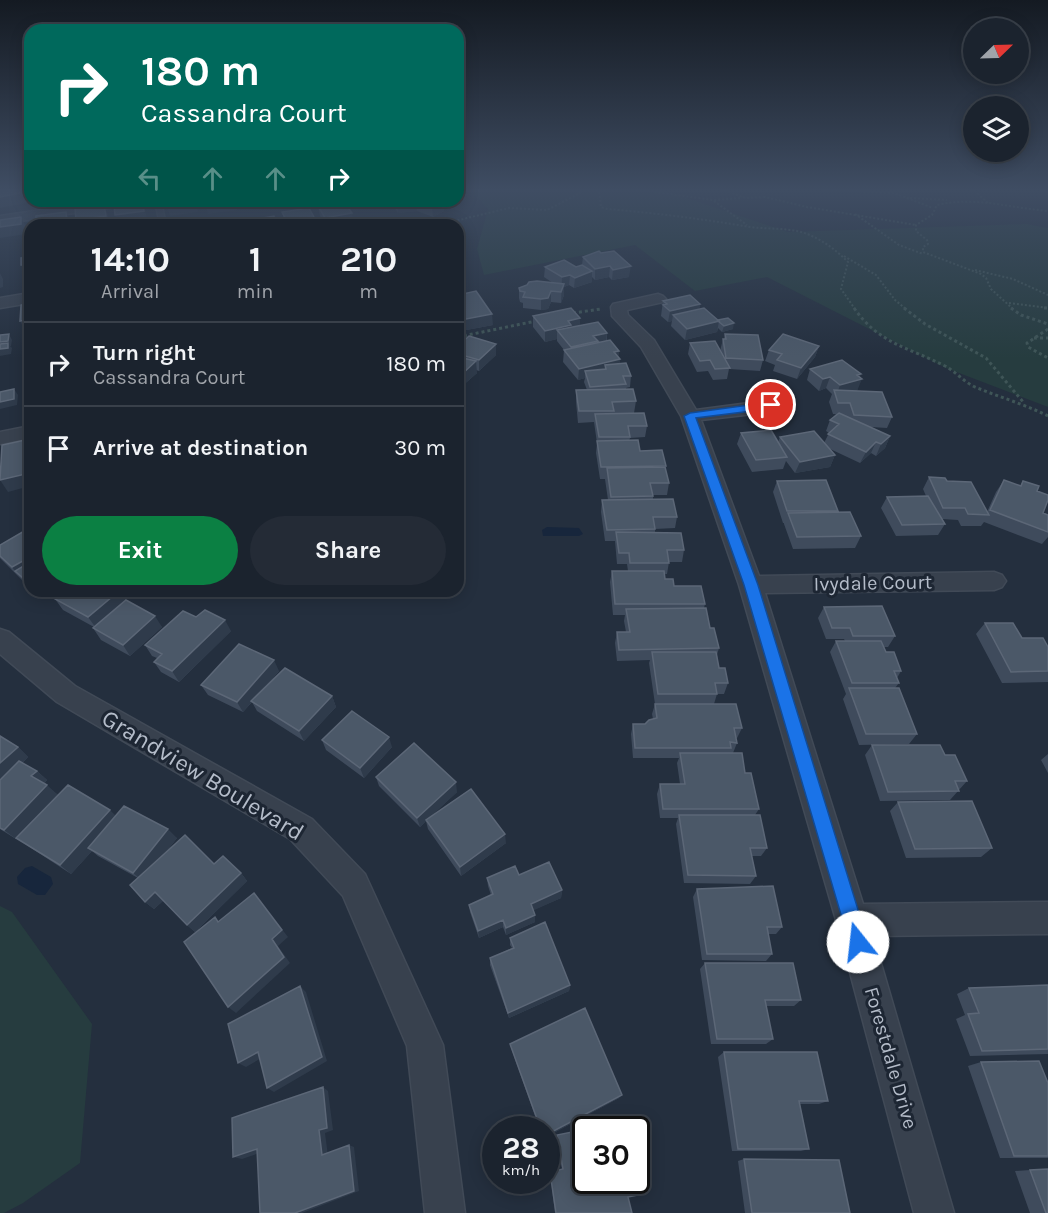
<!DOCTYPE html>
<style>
body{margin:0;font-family:Karla,sans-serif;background:#242b36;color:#f1f3f6;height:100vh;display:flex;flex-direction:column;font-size:22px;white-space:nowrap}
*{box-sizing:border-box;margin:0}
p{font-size:20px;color:#a0a4aa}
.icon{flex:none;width:33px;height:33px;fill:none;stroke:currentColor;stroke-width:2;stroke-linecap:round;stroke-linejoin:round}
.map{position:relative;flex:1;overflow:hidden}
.side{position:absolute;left:24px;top:219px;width:440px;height:378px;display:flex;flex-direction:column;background:#1b232e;border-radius:18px;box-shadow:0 3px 15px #0003,0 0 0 2px #39404a}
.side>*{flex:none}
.banner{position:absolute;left:24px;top:24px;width:440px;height:183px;border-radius:18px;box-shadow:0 3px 15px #0003,0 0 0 2px #39404a;background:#00695c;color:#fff;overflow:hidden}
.needle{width:39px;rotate:67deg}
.tools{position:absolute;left:963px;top:18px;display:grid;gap:12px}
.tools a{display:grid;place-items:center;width:66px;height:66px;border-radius:50%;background:#1b232e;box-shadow:0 3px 15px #0003,0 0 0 2px #39404a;font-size:30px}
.speed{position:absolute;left:482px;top:1116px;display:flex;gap:12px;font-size:30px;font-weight:700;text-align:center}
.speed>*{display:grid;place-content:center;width:78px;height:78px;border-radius:50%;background:#1b232e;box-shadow:0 3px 15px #0003,0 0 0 2px #39404a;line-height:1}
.speed small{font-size:15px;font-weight:400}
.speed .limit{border:3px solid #111;border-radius:9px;background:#fff;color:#111}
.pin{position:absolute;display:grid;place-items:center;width:51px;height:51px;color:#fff;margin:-26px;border:3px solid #fff;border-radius:50%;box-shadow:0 2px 6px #0007}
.me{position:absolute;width:66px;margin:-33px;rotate:344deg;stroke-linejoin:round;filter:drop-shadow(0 0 4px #0008)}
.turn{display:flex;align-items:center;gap:21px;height:126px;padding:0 18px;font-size:27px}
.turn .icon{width:78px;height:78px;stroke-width:2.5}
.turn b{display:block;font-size:42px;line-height:51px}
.lanes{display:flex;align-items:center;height:57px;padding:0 18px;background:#0003;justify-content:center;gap:30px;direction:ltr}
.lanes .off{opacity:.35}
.eta{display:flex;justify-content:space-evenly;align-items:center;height:102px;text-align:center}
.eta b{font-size:36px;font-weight:700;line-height:42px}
.action{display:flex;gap:12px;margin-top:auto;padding:12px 18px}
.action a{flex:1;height:69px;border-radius:36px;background:#0b8043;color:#fff;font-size:24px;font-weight:700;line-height:69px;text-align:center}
.action a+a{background:#242b36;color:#f1f3f6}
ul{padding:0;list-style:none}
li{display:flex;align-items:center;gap:18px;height:84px;padding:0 18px;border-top:2px solid #39404a}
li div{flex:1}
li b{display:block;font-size:22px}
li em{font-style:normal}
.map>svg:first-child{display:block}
.green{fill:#263c3f}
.water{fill:#17263c}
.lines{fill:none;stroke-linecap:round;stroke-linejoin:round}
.service-casing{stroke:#414a57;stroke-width:3}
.minor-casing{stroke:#414a57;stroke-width:3}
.path-far1{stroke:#3f5557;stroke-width:2;stroke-dasharray:2 2;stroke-linecap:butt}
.path{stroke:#3f5557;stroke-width:3;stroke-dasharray:3 3;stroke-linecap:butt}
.service{fill:#38414e;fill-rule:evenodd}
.minor{fill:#38414e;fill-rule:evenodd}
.wall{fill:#3f4b5c}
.shaded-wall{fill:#2f3b4b}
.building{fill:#4b5868;stroke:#5c6777;stroke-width:1.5}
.route{fill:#1a73e8;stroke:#114b97;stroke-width:1.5}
.labels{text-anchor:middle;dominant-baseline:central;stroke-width:6;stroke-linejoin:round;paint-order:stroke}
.street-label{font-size:20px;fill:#b4bcc9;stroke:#1d2633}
.near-street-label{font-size:24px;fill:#b4bcc9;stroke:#1d2633}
</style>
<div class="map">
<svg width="1048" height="1213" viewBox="0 0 1048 1213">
<rect width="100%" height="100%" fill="#242f3e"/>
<!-- green -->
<path class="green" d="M469,188H657L788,232L1027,224L1048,228V407L946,368L767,277L695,291L635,245L484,275L477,249L488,209Z
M0,906L12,912L92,1024L80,1163L23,1203L4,1213H0Z"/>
<!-- water -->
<path class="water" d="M547,527L579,528L583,534L579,536H543L542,530Z
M32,866L51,877L53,884L45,895H37L18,884L17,877L25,868Z"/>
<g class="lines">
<!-- service casing -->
<g class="service-casing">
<path id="service" d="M155,201H161L166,225H160Z"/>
</g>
<!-- minor casing -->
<g class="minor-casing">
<path id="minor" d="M103,201H135L129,205L0,224V216Z
M30,293V303L0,308V298Z
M658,294L663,296L666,299L663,302L627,310L628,315L654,340L696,410L771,400L778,402L780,406L778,410L771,412L701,420L759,576L994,572L1002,575L1006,581L1002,587L994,590L765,593L863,904L1048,902V934L873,936L954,1213H914L836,920L739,585L681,416L641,347L612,316L611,307L613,304Z
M30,426V438L0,444V432Z
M0,629L9,632L75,686L312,819L365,874L443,1045L465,1213H425L407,1046L343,896L290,839L57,702L0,654Z"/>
</g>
<!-- path-far1 -->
<path class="path-far1" d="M599,188L601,207L607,209C655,213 703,219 750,227C766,229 782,228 797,231C816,235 834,248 848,262L841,289L855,309
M627,188L713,200L742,198
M717,188L746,198L765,197L807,207L916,225
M800,188L894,193L933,208
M967,188L975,191L988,203
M970,188L987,191L1010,188
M1035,188L1048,192
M910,198L947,200
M714,201L747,225
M855,214L899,245L923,254
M438,225L509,208L547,210L580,193L579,188
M844,256L876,275L895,300L906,309
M975,270L1013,279L1048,295
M1009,303L1048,308
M1013,309L991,289L986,278L981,274L923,252V247L928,244L927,240L916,231V225L932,215L937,205C975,196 1010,208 1048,211"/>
<!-- path -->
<path class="path" d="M854,308C879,344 908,347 945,366C956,372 964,382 975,387C999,397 1024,404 1048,416
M904,308L925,324L986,358L1024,403
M1011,308L1021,315L1048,324
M1044,308H1048
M573,313L601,309
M1048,329L1027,343L1028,347L1048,358
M458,337L536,321
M1034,338H1048"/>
<!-- service -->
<use href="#service" class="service"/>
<!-- minor -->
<use href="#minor" class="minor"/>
</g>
<!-- wall -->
<path class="wall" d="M390,201H442L444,211L433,217L417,211L398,213Z
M318,206L354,223L343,225H325L320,216Z
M282,212L315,219L316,225H286Z
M599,251L629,277L612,280L609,277L595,280L592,277V282L574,288L569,285L564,287V295L561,303L551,302L548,309L541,310L523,308V303L520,302L519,298V288L553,283L544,277L545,267H576L582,265L583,257Z
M458,295L493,325L461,331L458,325Z
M663,301L700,304L699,309L733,329L722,332L718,328L717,332L685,340L671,326L672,321L668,322L661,316Z
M533,316L580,325L607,333V341L619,351L618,357L620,359L619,364L631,376L630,387L626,388V389L636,401L634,413H614V414L647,426L645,437L630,438L629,441L640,451L666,466L665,469L669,483L667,495H653V499L677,517L675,528L655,529V532L684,550L682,562H669L667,574H664L665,579L674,586L705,604L704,608L710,628L719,648L717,655L719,668L728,683L724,694H717L714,704L742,728L737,738H736L737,743L733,753H729L745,773L759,809L755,815L767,848L761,856H752L756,876L750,884L684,883L676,824L678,818H660L657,794L660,784H680L677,763L679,758H633L631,734L633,724H645L653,719L652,714L655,704L649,663L650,660L617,661L615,643L617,632H626L624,621L625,615H613L610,582L612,571H628L627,564H617L615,541H605L601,512L602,500H608L605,479H600L596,453L597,443L594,422L578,423L576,402V390H587L584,382L585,378L578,380L563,362L564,350L557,341V339L545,342L533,327Z
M725,334L763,360L760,371L729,369L727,379L713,380L708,371L697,372L688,354L690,343L720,351L723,339H724Z
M458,346L496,355L479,371L476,370L477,373L460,388L458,387Z
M819,346L815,357L797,379L773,371L775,365L765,361L769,350Z
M810,369L860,378L857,391H855L892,417L887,428L871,427L890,436L885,448L876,456L871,453L860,463L828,448L835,455L830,467L795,473L786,461L783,469L752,472L737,444L741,433L778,442L780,437L824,443L829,433L826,431L830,420L836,414H833L829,402L832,394L826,388L819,391L807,380Z
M929,477L947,481L987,512L996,492L1004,480L1020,486L1023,481L1037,491L1043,513L1048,515V537L1042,544L984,522L981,526H961L958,520L942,519L945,524L938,535L896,536L881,508L887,497L926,496L923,489Z
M777,481L838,511V512L861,536L855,548L793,549L784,524V523H783L773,492Z
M30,534V588L0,558V545Z
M60,591H120L126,600L162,627L130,656L101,640L93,628L94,627L63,610L55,599L62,593Z
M824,607L895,636L888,647H884L886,652L901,671L897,678L899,683L895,688L917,734L909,744L859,745L843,699L846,694L830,652L836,641H845L844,639H826L818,618Z
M196,617L231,631L179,682L161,672L154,662L157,658L152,656L145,645Z
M985,623L1022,638L1048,647V682L1002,683L976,634Z
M279,671L261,692L332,696L336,707L304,741L257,711L252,702L243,712L208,695L201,685Z
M0,736L18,747L28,757L22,763L37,771L47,780L44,784L58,795L177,838L163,856L214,864L241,873L247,881L195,932L187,925L164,900L154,909L145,902L138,878L98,856L92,851L71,874L28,846L17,838L16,839L0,829Z
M322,740L392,747L364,778L326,750Z
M872,745L945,755L967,781L950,800L880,801L865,755Z
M1048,754V773L1041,760Z
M376,777L457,792L430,817L506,843L461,876L428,829L426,821L420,827L379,786Z
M898,802L992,848L981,857L906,858L890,811Z
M519,875L562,890L561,898L533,910L535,922L506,935L503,927L479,938L470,912L469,905L491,895L488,886L487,878Z
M697,889L782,927L776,934H768L772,954L766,961L702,960L693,897Z
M510,938L570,985L569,991L509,1018L490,965V958L512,948L510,945Z
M705,963L801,1000L794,1006H766L773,1039L766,1044H711L700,969Z
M1048,985V1054L970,1056L956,1019L965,1015L957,994L969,988Z
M510,1044L619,1098L546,1137V1130H540L511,1048Z
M724,1052L828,1101L819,1104H800L809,1149L801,1151H732L718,1057Z
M981,1062L1048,1083V1158H1000L968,1066Z
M585,1130L628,1197L632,1213H555L550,1173V1172L562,1169L556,1137L557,1135Z
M744,1159L850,1213H745L738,1161Z
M1030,1170L1048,1213H1030L1015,1171Z"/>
<!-- shaded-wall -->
<path class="shaded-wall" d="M10,188H12L15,194L22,188L26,197V203L0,208V197Z
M30,193V201H49L30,204L25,194Z
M142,201L148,221L119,225L115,215Z
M226,201H234L237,210L208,214L205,204Z
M247,201H275V204L249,208Z
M416,201L417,211L398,213L397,203Z
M443,201L444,211L433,217L432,207Z
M195,202L198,212L170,216L167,206Z
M104,205L108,215L110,225H78L76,220Z
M66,212L71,222V225H50Z
M352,213L354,223L343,225H326L325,218Z
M21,217L26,227V234L0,238V227Z
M315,219L316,225H288V224Z
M461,236V246L458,247V237Z
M21,265H25L30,271V280Z
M610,266L609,277L595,280V269Z
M631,266L629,277L612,280L613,270Z
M592,271V282L574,288L575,278Z
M0,273L3,279V287L0,288Z
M570,275L569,285L564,287V295L561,303L562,277Z
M551,291V302L548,309L541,310V299Z
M700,304L698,315H673L672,321L668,322L670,311Z
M492,314L493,325L461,331V320Z
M580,318V329L557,330V339L545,342V331L568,321Z
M30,319V331L26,332L20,321Z
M719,321L717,332L685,340L687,329Z
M734,323L733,329L722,332L724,326Z
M607,333L606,344L570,358L571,347L593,336Z
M9,334L12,340L11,346H10L12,348L11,354L0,356V349L3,348L0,342Z
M496,344V355L479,371V360Z
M819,346L815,357L797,379L801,368Z
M619,351L618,360L620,359L619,370L606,369L605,365L604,374L585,371V378L578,380L579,369L614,352Z
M476,361L477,373L460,388L459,377Z
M861,374L859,380L862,379L857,391L836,397L840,385L857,375Z
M830,377L826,388L819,391L823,379Z
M14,389L18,395L17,405L0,409V402Z
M30,389V397L26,390Z
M890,436L885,448L876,456L881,444Z
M876,442L871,453L860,463L866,452Z
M835,455L830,467L795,473L800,462Z
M30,473V486L8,492L0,480Z
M30,557V573L15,571L21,579L12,567Z
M35,591H46L38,596Z
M119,591H120L127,602L96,628L88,617Z
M155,616L162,627L130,656L123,645Z
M225,620L231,631L179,682L172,671Z
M274,660L279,671L243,712L237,702Z
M332,696L336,707L304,741L299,731Z
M389,737L392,747L364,778L360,768Z
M18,747L28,757L0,783V763Z
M37,771L47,780L42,786L31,776Z
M456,782L457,792L420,827L417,818Z
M47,785L58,795L16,839L4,830Z
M110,810L120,820L88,848L92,851L71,874L60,865Z
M168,829L177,838L143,881L133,873Z
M505,834L506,843L461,876L460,867Z
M241,873L247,881L195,932L187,925Z
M562,890L561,898L530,912L531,904Z
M155,892L164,900L154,909L145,902Z
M260,901L288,937L278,946L290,963L236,1013L228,1007L272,939Z
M535,915V922L506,935V928Z
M503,920V927L479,938L478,931Z
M570,985L569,991L509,1018L508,1013Z
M300,986L306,992L327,1061L274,1092L267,1088Z
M258,1052L265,1056L246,1067L238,1063Z
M323,1087L328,1091L333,1130L325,1133L328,1156L322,1155L319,1130Z
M622,1095L619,1098L546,1137V1135Z
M349,1145L354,1147L359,1191L302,1213H295Z
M257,1149L265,1151L242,1159L233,1157Z"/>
<!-- building -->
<path class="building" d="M0,188H10V189L21,188V193L0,197Z
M25,188H30V193L25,194Z
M139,201H142L144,211L115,215L114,205Z
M165,201H194L195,202L167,206Z
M204,201H226L205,204Z
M395,201H413L397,203Z
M417,201H443L432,207Z
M344,202L352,213L325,218L318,206Z
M104,205L106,216L76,220L75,209Z
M309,208L315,219L288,224L282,212Z
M66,212L67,222L50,225H36V216Z
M274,216L279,225H248L246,221Z
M21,217V224L0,227V220Z
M599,251L601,253L614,251L631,266L613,270L610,266L595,269L583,257Z
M30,257V271L25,272V265H21V258Z
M564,260L576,267L582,265L592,271L575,278L570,275L562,277L545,267Z
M537,281L564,284L561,292L551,291L548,298L541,299L523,297L525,292L520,291L519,288L527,285L529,282Z
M476,291L492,314L461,320L458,315V310L463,309L460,306H458V295Z
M690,295L700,304L670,311L663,305L667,304L663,301Z
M30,303V319L20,321L21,305Z
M571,308L580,318L568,321L571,325L545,331L533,316Z
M704,308L719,321L687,329L673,315Z
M728,318L734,323L724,326L718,321H719L718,320Z
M598,322L607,333L593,336L598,341L571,347L557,330Z
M9,334L8,341L0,342V335Z
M725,334L758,335L763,360L726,358L723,339H726Z
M783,334L819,346L801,368L777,360L782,354L769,350Z
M469,336L496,344L479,360L458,354V346Z
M610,340L619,351L614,352L620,359L579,369L564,350Z
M715,341L730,368L715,369L710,360L700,361L690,343Z
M8,343V348L0,349V344Z
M458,357L476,361L459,377L458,376Z
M842,360L861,374L857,375L862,379L840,385L830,377L823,379L810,369Z
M626,363L631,376H623L626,384L590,387L585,371L606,369L605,365Z
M30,374V389L26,390V375Z
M14,389V399L0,402V392Z
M633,389L636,401L612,402L614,411H579L576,390Z
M834,390L882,392L892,417L854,415L850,403H838Z
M644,413L647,426H628L630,437H599L595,414Z
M839,413L890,436L881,444L876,442L866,452L828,434L839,424L830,420Z
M771,430L787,457L756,460L741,433Z
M814,431L835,455L800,462L780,437Z
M30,439V473L0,480L2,445Z
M638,440L640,451L662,450L666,466L601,467L597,441Z
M665,467L669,483H650L653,496L611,497L607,468Z
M929,477L945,478L947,481L971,482L989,515L968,514L965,508H943Z
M826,480L838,511H787L777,481Z
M1004,480L1021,486L1023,481L1039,486L1037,491L1048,495V500L1043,513L1048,515V532L990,510Z
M928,496L945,524L902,525L887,497Z
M673,499L677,517H653L655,529L607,530L602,500Z
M850,512L861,536L797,537L788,513Z
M26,530L30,534V557L12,567L0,556V545Z
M616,532L681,533L684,550H667L669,563H630L629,553H619Z
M30,562V584L15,571Z
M612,571H664L665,579H673L674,586H701L705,604H615Z
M65,591H119L88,617L55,599Z
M126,600L155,616L123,645L93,628Z
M882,606L895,636H853L850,628H832L824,607Z
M706,608L710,628H714L719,648L619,650L617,632H630L626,609Z
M205,610L225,620L172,671L154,662L162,654L145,645L183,611L196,617Z
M985,623H1013L1022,638H1043L1048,647V671L1011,672Z
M836,641H881L886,652H894L901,671H894L899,683H852Z
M239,644L274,660L237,702L201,685Z
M652,652H716L719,668H725L728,683H715L717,694H658Z
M285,668L332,696L299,731L251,701Z
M849,688H899L917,734H866Z
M655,704H736L742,728H734L737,743L730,742L731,748H635L633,724H645L649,720L657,718Z
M352,711L389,737L360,768L322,740Z
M0,736L18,747L0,763Z
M414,743L456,782L417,818L376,777Z
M872,745H940L945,755H955L967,781H955L959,791L888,792Z
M680,753H742L745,773H751L759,809H663L660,784H685Z
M19,761L37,771L31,776L47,785L4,830L0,828V780Z
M68,785L110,810L60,865L16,838Z
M471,789L505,834L460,867L426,820Z
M972,801L992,848L915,849L898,802Z
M124,806L168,829L133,873L88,848Z
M679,815H760L767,848H750L756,876L688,875Z
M185,835L214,864L223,856L241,873L187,925L155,892L145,902L130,885Z
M549,862L562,890L531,904L535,915L506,928L503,920L478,931L469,905L493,894L487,878L515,866L519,875Z
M773,886L782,927H767L772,954H707L697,889Z
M254,893L282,930L272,939L284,957L228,1007L184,942L215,917L218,922Z
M545,922L570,985L508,1013L490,958L514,948L510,938Z
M705,963H793L801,1000H765L773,1039H717Z
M1048,985V1049L982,1051L968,1014L979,1013L969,988Z
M300,986L322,1057L267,1088L258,1052L238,1063L228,1024Z
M585,1008L622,1095L546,1135V1130H541L510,1044Z
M724,1052H817L828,1101H799L809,1149H738Z
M1039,1061L1048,1083V1156H1014L981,1062Z
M323,1087L327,1128L319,1130L322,1155L349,1145L354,1191L295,1213H260L257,1149L233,1157L232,1118Z
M612,1124L613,1130H585V1180H636V1161L643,1194L628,1197L632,1213H556L550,1172L563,1169L557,1135Z
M744,1159L839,1160L850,1213H752Z
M1048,1169V1213H1046L1030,1170Z"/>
<!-- sky -->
<linearGradient id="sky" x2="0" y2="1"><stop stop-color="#141a22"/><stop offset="0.53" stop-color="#3f4d63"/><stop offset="1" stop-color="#3f4d63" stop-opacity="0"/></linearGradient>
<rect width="1048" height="358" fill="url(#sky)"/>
<!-- route -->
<path class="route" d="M771,402L775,403V408L696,418L758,585L868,942L865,949L858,951L852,949L849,942L744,585L684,416L690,413Z"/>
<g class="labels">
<!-- street labels -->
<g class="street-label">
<text transform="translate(873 583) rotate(-1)">Ivydale Court</text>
<text transform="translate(891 1058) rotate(74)">Forestdale Drive</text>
</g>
<!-- near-street labels -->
<g class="near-street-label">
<text transform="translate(203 775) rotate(31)">Grandview Boulevard</text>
</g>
</g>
</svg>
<div class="tools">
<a><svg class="needle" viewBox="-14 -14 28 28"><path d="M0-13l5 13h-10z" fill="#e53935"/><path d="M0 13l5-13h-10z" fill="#a0a4aa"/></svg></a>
<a><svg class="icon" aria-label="layers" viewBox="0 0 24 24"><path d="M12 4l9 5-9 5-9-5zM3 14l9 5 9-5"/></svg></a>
</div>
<div class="speed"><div>28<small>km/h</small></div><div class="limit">30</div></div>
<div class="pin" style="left:771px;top:405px;background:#d93025"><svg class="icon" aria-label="arrive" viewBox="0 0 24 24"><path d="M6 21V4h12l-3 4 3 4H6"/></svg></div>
<svg class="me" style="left:858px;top:942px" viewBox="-20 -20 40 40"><circle r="19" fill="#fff"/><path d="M0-13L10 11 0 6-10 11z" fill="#1a73e8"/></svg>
<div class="banner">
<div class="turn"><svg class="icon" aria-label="right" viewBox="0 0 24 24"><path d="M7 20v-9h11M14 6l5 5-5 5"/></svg><div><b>180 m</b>Cassandra Court</div></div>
<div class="lanes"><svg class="icon off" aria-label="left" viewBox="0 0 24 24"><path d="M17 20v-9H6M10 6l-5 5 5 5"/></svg><svg class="icon off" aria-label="ahead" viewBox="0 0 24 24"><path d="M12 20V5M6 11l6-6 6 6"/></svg><svg class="icon off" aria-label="ahead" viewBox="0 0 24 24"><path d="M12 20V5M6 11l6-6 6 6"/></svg><svg class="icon" aria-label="right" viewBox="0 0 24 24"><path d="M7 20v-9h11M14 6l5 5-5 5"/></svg></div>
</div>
<section class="side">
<div class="eta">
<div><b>14:10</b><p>Arrival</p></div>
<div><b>1</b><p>min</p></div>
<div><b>210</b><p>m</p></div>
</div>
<ul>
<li><svg class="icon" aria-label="right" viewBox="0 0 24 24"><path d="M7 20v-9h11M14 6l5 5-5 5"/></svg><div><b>Turn right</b><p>Cassandra Court</p></div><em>180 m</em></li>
<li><svg class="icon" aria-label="arrive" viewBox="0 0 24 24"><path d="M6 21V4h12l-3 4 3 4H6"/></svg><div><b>Arrive at destination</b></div><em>30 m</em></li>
</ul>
<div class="action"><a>Exit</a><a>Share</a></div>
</section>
</div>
